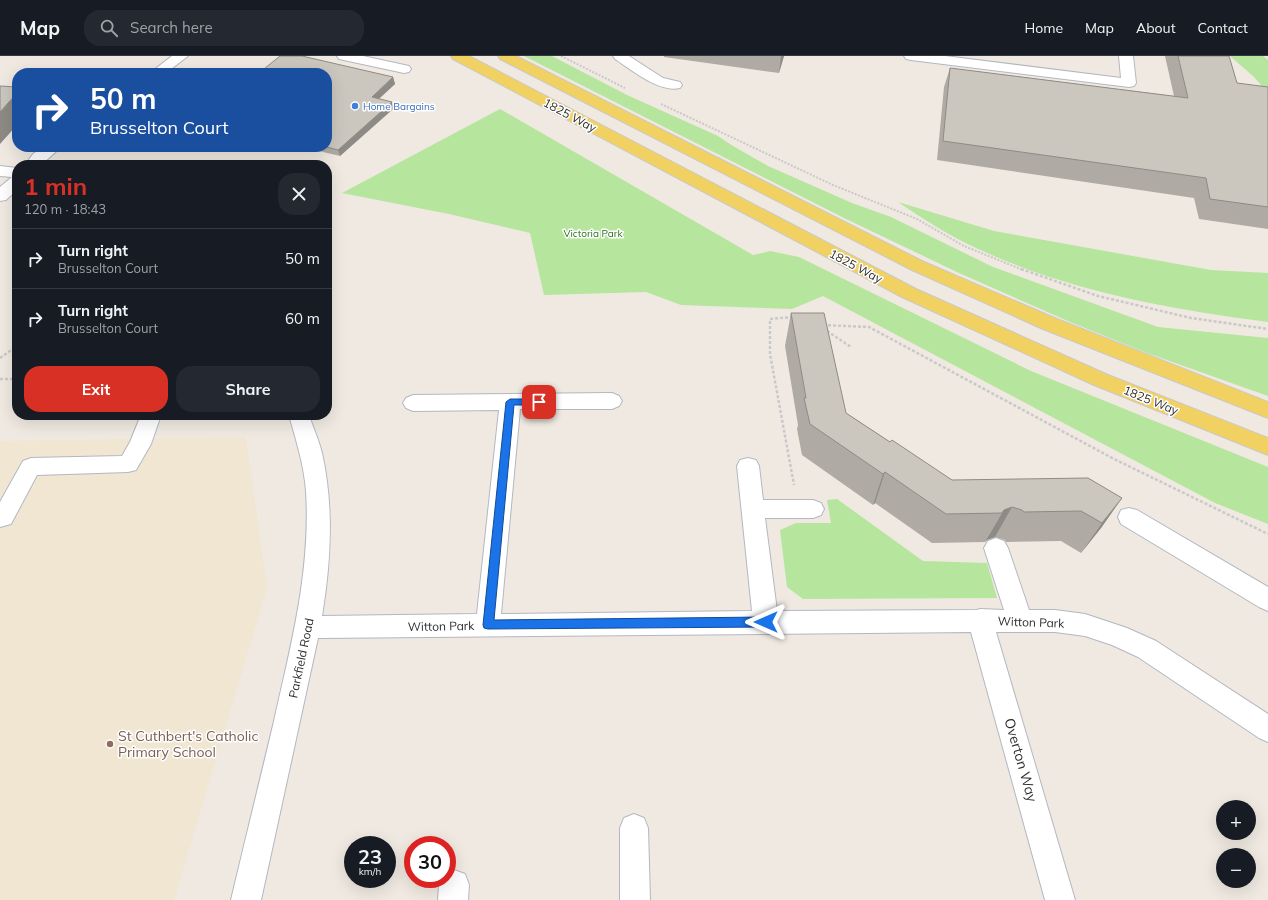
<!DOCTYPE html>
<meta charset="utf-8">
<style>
body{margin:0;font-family:Mulish,sans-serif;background:#242831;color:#f1f3f6;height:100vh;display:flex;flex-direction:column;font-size:15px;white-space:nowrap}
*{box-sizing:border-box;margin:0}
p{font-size:13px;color:#9ea1a6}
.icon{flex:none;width:22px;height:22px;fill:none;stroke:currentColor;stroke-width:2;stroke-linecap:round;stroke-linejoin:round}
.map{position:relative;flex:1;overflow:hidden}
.panel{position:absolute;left:12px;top:104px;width:320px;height:260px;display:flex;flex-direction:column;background:#171b24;border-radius:16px;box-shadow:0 4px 16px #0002}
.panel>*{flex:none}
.hud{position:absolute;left:12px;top:12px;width:320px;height:84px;border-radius:16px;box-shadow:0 4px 16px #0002;background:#1a4fa0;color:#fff;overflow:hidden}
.fabs{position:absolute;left:1216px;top:744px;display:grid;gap:8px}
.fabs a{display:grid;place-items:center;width:40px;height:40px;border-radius:50%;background:#171b24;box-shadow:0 4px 16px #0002;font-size:20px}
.speed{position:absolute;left:344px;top:780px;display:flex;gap:8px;font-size:20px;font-weight:700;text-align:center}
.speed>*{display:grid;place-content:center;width:52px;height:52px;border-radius:50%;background:#171b24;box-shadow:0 4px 16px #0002;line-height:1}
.speed small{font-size:10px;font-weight:400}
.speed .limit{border:6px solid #d22;background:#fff;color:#111}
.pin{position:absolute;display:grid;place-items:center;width:34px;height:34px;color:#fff;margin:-17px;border-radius:8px;box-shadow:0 2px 6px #0006}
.me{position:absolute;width:44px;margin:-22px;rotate:270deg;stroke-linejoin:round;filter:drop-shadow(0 0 3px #0008)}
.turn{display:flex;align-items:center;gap:14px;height:84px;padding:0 12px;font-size:18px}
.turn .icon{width:52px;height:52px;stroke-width:2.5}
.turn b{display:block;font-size:28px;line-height:34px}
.round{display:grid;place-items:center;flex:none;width:42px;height:42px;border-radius:16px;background:#242831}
.headline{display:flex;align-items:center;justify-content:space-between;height:68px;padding:0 12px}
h1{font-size:24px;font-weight:700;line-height:30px;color:#d93025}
.cta{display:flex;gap:8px;margin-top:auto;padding:8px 12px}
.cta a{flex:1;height:46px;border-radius:16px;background:#d93025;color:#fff;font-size:16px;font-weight:700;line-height:46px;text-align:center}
.cta a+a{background:#242831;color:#f1f3f6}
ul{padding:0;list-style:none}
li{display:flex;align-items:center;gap:12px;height:60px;padding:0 12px;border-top:1px solid #363941}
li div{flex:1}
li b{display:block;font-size:15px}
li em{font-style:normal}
header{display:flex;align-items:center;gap:24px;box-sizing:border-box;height:56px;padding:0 20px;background:#171b24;border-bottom:1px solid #363941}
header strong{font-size:19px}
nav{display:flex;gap:22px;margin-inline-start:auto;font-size:14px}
.search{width:280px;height:36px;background:#242831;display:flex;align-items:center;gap:10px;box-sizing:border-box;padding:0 14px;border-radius:16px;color:#9ea1a6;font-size:15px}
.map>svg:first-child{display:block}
.education{fill:#f0e6d1}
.green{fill:#b6e59e}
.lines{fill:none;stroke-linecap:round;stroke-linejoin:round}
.minor-casing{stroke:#b4b7c1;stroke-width:2}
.major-casing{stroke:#c9c9c9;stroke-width:2}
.path-far1{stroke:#c9c9c9;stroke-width:2;stroke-dasharray:2 1.5;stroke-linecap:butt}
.path{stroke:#c9c9c9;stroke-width:2.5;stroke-dasharray:3 2;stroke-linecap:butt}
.minor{fill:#fff;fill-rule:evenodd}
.major{fill:#f2d163;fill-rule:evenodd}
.wall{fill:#afaba4}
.shaded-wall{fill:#8e8b86}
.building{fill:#cbc7bf;stroke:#8e8b86}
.route{fill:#1a73e8;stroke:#114b97}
.shop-dot{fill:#3f7fe0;stroke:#fff;stroke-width:1.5}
.education-dot{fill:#8d6e63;stroke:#fff;stroke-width:1.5}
.labels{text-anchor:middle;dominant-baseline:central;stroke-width:3;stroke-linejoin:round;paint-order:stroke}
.far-shop-label{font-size:10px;fill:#366cbe;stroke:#fff;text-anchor:start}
.far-park-label{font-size:10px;fill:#2c6e1b;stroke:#fff}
.street-label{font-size:12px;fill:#2e2e2e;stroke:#fff}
.near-education-label{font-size:14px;fill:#785e54;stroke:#fff;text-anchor:start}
.near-street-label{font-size:14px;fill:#2e2e2e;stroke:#fff}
</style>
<header>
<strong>Map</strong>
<div class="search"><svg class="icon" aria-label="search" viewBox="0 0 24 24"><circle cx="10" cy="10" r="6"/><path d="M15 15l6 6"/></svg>Search here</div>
<nav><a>Home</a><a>Map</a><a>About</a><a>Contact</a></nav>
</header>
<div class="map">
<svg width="1268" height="844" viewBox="0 0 1268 844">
<rect width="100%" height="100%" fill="#efe9e1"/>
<!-- education -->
<path class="education" d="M246,381L267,532L174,844H0V385Z"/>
<!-- green -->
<path class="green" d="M524,0H552L627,39L718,80L733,90L768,110L852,147L891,161L993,211L1158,271L1268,282V340L1147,297L1070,266L959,217L844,162Z
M1230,0H1263L1268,4V37L1254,21Z
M500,53L753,199L770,195L799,201L1031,315L1268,411V468L1215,447L823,240L792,253L681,249L646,236L544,239L530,177L449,158L342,137Z
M898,146L994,175L1211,214L1268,217V266C1168,253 1068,235 976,192C948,179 923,163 898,146Z
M837,443L923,505L987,507L997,542L803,543L787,531L780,474L796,467H831L827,444Z"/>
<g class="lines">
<!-- minor casing -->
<g class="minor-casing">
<path id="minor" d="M172,0H188L166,17H150Z
M337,0H363L409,10L411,13L409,16L404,17L339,3Z
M613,0H629L663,22L680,26L682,29L680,32C659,37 632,14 615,3Z
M904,0H945L1121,22L1119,0H1133L1136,27L1134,30L1129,31L911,4L906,3Z
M43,91H61L41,109H25L33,98Z
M0,110L17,112V134L6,144L0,145V131L12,121L0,120Z
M612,337L619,340L622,345L619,350L612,353H520L501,558L752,555L737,410L740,404L748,402L756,404L759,410L763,444H813L821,447L824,453L821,459L813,462H765L777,555L977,554L980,553L1004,554L984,492L988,485L996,482L1004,485L1008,492L1029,554H1055L1085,558L1127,572L1156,585L1268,658V686L1259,682L1138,601L1112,589L1085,580L1055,576H996L1075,844H1045L971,576L318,582L261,844H231C245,784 260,725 274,665C291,589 311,514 306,435C304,409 296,384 289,359H309C313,372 319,384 322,397C334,450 331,506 322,560L477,558L499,354L413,355L406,352L403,347L406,342L413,339Z
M141,359H161L151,388L136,414L128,416L37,419L11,468L0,471V446L23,405L31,402L122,400L130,386Z
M1129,452L1137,454L1268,531V555L1259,551L1121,468L1118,461L1121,454Z
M634,758L644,762L648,772L650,844H620V772L624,762Z
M454,814L465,818L469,829L468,844H438L439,829L442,823H447V817Z"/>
</g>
<!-- major casing -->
<g class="major-casing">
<path id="major" d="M451,0H469L916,233L1108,319L1268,382V399L1094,329L902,241L453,3Z
M498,0H516L924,206L1057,263L1268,346V362L1043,273L912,214L500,3Z"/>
</g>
<!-- path-far1 -->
<path class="path-far1" d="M561,0L625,32
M661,48L833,129L917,163L964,190L1023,214"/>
<!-- path -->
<path class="path" d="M1021,213L1098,240L1191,262L1268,273
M793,261L770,263V298L794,429
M823,269L869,271L1114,403L1268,478
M827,275L851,291
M0,302L17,290
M0,323H17"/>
<!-- minor -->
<use href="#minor" class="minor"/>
<!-- major -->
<use href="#major" class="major"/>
</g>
<!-- wall -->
<path class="wall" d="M664,0H784L779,17L664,1Z
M1165,0H1229L1237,27L1268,31V173L1199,163L1194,142L937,104L944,31L950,12L1174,40Z
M393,21L395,28L379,43L392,46L393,53L340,100L302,91H327Z
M791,257L846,357L890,386L952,424L1122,442L1101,472L1081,497L1061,485L1006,486L1005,484L995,481L987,484L985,486L932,487L875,447L873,449L802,399L797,373L798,369L785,290Z"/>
<!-- shaded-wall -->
<path class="shaded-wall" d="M781,0H784L779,17Z
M393,21L395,28L373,48L372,41Z
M17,37V69L0,88V56Z
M392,46L393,53L340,100L338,94Z
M885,416L875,447L873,449L883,418Z
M1122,442L1101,472L1081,497L1102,467Z
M1012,451L995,481L987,484L985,486L1004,454Z"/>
<!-- building -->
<path class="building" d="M280,0H302L393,21L372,41L392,46L338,94L327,91V17H259Z
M1178,0H1229L1237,27L1268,31V151L1210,143L1206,122L943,85L950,12L1188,42Z
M0,30L17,31V37L0,56Z
M791,257H824L846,357L890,386L892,384L952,424L1088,422L1122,442L1102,467L1081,455L1024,456L1022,454L1012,451L1004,454L1002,457L946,458L885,416L883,418L810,368L804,342H806Z"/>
<!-- route -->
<path class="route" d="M510,343H539L543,346L539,349H514L494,564L766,561L769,563L771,566L769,569L766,571L488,573L484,572L483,569L506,346Z"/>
<!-- markers -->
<circle class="shop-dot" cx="355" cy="50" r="4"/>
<circle class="education-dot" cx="110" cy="688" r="4"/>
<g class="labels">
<!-- far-shop labels -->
<g class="far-shop-label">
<text x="363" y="50">Home Bargains</text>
</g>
<!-- far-park labels -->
<g class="far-park-label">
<text x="593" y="177">Victoria Park</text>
</g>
<!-- street labels -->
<g class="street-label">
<text transform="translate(570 59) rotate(28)">1825 Way</text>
<text transform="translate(856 210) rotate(28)">1825 Way</text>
<text transform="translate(1151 344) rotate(22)">1825 Way</text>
<text transform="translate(1031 566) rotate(2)">Witton Park</text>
<text transform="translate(441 570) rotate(-1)">Witton Park</text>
<text transform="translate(301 602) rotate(-78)">Parkfield Road</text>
</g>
<!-- near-education labels -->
<g class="near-education-label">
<text x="118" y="680">St Cuthbert's Catholic<tspan x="118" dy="16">Primary School</tspan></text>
</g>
<!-- near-street labels -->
<g class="near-street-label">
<text transform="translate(1021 704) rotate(74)">Overton Way</text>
</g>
</g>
</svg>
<div class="fabs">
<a>+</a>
<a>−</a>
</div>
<div class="speed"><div>23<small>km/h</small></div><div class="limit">30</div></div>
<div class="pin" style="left:539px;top:346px;background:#d93025"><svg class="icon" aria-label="arrive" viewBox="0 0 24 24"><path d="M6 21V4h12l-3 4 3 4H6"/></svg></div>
<svg class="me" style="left:766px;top:566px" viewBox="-20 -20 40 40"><path d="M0-17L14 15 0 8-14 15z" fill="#1a73e8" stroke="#fff" stroke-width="4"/></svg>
<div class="hud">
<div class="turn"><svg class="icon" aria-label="right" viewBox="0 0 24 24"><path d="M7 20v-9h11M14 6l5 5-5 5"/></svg><div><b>50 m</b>Brusselton Court</div></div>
</div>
<section class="panel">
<div class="headline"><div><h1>1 min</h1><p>120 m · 18:43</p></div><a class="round"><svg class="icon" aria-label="close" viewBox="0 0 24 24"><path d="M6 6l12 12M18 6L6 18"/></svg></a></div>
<ul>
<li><svg class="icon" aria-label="right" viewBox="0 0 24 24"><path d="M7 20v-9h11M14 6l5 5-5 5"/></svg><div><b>Turn right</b><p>Brusselton Court</p></div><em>50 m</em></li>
<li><svg class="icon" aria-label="right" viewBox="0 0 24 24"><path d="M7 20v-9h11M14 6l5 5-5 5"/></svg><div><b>Turn right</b><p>Brusselton Court</p></div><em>60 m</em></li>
</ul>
<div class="cta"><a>Exit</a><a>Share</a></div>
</section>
</div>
